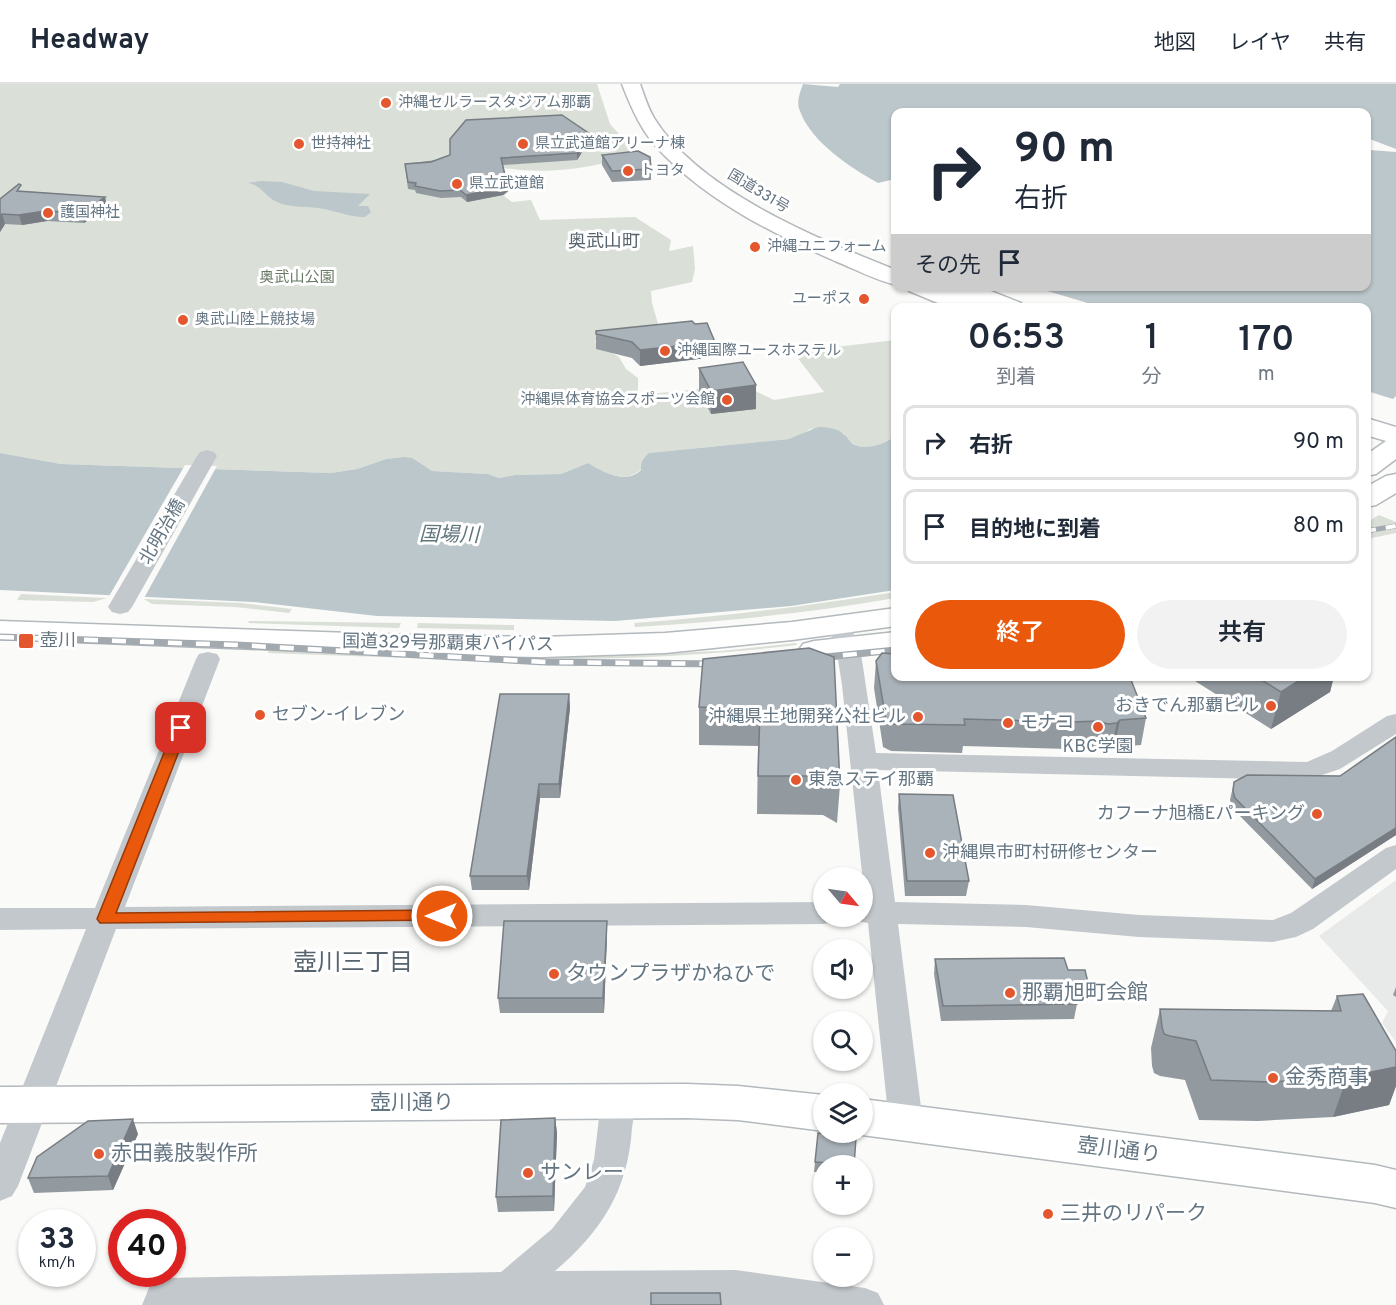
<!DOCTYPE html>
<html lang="ja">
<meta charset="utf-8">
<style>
body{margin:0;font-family:Overpass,"Noto Sans JP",sans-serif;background:#f2f2f3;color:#1f2937;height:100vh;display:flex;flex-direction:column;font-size:22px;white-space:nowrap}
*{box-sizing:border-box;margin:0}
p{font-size:20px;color:#747a83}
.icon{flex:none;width:33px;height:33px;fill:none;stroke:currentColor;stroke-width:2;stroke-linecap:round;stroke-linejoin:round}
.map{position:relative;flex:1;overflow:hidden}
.panel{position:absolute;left:891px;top:219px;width:480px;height:378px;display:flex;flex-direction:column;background:#fff;border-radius:12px;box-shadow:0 2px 4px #0004}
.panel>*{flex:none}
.guide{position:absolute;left:891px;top:24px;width:480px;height:183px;border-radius:12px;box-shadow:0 2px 4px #0004;background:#fff;color:#1f2937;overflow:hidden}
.needle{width:39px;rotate:119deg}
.buttons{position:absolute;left:813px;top:783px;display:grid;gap:12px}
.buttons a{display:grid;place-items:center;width:60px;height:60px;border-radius:50%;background:#fff;box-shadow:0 2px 4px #0004;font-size:30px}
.speed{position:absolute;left:18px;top:1125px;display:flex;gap:12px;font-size:30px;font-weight:700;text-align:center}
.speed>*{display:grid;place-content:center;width:78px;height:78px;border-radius:50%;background:#fff;box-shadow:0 2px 4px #0004;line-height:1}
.speed small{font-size:15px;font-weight:400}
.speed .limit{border:9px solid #d22;background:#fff;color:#111}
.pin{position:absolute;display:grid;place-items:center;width:51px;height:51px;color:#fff;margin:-26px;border-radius:12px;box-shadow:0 3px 9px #0006}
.me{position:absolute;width:66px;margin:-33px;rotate:270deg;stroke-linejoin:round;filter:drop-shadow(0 0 4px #0008)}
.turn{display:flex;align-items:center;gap:21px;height:126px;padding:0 24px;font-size:27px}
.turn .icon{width:78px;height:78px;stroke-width:2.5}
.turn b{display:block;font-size:42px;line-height:51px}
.then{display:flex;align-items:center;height:57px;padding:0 24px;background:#0003;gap:12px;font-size:22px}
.eta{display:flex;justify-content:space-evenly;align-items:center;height:102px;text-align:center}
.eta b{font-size:36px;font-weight:600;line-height:42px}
.primary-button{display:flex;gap:12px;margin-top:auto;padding:12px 24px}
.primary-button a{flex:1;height:69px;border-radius:36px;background:#ea580c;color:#fff;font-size:24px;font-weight:600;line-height:69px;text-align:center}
.primary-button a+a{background:#f2f2f3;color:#1f2937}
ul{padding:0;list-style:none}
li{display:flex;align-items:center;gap:18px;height:75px;margin:0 12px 9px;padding:0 12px;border:3px solid #e0e1e3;border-radius:12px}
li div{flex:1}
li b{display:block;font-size:22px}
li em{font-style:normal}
header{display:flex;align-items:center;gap:36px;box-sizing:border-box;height:84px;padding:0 30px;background:#fff;border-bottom:2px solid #e0e1e3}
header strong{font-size:28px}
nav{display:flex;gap:33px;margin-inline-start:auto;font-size:21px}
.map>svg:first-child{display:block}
.built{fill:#e8e9e9}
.green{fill:#dadfd7}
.water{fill:#bbc7cb}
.pier{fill:#fafaf8}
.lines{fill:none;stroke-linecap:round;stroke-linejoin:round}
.highway-casing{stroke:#b4b9bd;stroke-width:3}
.minor{fill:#c3c8cc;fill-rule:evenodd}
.highway{fill:#fff;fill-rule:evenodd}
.rail-far1-casing{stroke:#a2aab0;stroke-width:5}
.rail-casing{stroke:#a2aab0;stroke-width:7}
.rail-far1{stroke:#fff;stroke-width:4;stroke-dasharray:10;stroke-linecap:butt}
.rail{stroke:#fff;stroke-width:4.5;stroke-dasharray:14;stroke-linecap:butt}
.wall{fill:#929a9f}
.shaded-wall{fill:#777d82}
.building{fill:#aab3b9;stroke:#777d82;stroke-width:1.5}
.route{fill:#ea580c;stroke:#983908;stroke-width:1.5}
.poi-dot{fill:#e4572e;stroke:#fff;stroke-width:2}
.labels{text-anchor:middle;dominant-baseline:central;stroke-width:6;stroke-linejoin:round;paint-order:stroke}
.far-poi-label{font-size:15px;fill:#657683;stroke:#fff;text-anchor:start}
.far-street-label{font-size:15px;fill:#657683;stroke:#fff}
.far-park-label{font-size:15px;fill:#687a64;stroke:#fff}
.far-quarter-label{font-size:18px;fill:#57646e;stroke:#fff}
.street-label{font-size:18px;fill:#657683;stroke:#fff}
.poi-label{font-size:18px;fill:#657683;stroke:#fff;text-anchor:start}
.water-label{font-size:20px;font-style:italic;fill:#60757c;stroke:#fff}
.near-poi-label{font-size:21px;fill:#657683;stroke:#fff;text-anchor:start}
.near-street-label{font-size:21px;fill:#657683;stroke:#fff}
.near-neighbourhood-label{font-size:24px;fill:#57646e;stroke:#fff}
</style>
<header>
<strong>Headway</strong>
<nav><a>地図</a><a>レイヤ</a><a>共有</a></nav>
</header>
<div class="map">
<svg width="1396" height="1221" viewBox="0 0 1396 1221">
<rect width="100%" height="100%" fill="#fafaf8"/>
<!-- built -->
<path class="built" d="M1396,796V958L1382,939L1388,927L1319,852Z"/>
<!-- green -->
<path class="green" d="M0,0H597L610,40L637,70C595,84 548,91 504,84L509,107L504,112L512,118L531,116L540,136L635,133L671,156L669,167L693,162L695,185L692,198L651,207L652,219L661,250L594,257L619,273L626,285L638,294V311L743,301L774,316L824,308L793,268L895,256V351C887,360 865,367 853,360C849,358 847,353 844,349L810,345L798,353L789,355L649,369C643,374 640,377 641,385C626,401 603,388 588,379L561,390L515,391L499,394L488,390L432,387L404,373L386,375L357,385L331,389L61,380L0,369Z
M1379,431L1396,438V449L1367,455V438Z
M895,508V514C809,529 722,538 635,543L634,539C721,533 809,522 895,508Z
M21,510L107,514L93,518L17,516Z
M144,515L241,519L292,525L289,529L235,523L152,520Z
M249,537L401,539L399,544L248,539Z
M418,539L514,541V546L417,544Z
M796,559L797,561C621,582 444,576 268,569L270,564L600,571L721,567Z"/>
<!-- water -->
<path class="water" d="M803,0L838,3L840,0H1396V65L1367,54L1366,28H896L895,95L878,99C851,84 811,58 800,27C796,19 800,8 803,0Z
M1370,66L1396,68V312L1393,315L1367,307L1366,224L1101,223L1034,203L1366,202V69Z
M261,97L282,98L314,107L370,110L358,122H368L371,128L365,133C349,133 334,126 318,124C305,122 288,124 275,117C265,112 261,101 248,99Z
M818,343C827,343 838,344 845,351C849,355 850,359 855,361C867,366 887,360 895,351V506L791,522L615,537L377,532L253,518L0,506V369L61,380L331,389L357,385L386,375L404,373L412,374L432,387L488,390L499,394L515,391L561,390L588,379C603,388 626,401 641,386C640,378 643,374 649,369L789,355Z"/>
<!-- pier -->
<path class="pier" d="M185,381L217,382L143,516L108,514Z"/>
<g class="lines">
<!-- highway casing -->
<g class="highway-casing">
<path id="highway" d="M622,0H640C644,11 648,24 654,34C699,107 818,155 896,186V201C875,196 855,185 835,177C774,150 711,119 664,71C643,51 632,26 622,0Z
M906,202H938L947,206L945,202H978L1021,219L1024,224H991L981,220L983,224H950L909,207Z
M1366,334L1396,343V375L1376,390L1366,392V371L1386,357L1366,351Z
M1396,390V409L1376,421L1366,423V403L1386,392Z
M896,524V542L792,556L665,569L542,573L412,571L0,555V537L412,551L542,553L665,549L792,538Z
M896,548V567L814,577L803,574L798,567L803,560L814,557Z
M687,1000L738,1002L824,1011V1047L738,1036L687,1034L0,1039V1003Z
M862,1015L1375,1081L1396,1086V1124L1375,1119L862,1051L855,1048H862Z"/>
</g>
<!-- minor -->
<path class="minor" d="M207,366L214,368L217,372L132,523L128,528L120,530L112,528L108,523L197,372L200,368Z
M838,534L847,536L860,563L876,669L1307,678L1332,667L1387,632L1396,630V650L1340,685L1307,696L878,686L895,818L1026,821L1139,831L1273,836L1291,829L1386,764L1396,761V785L1313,845L1296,853L1273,858L1139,853L1026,843L898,840L923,1039L918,1049L906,1053L894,1049L889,1039L868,839L851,836L850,832H862V817H865L842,601L836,563L826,541L829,536Z
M208,568L217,570L220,575L125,823L824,818V832H837L835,837L824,840L116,845L18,1102L12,1112L0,1117V1059L86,845L0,846V824H95L196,575L199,570Z
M618,1004L630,1007C636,1020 634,1030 632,1044C628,1106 602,1147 555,1187L736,1186L865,1204L878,1209L884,1221H142L151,1199L164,1194L501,1188L552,1145L585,1103L594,1076L601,1017L606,1007Z"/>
<!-- highway -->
<use href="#highway" class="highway"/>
<!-- rail-far1 casing -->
<g class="rail-far1-casing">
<path id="rail-far1" d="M1366,447L1396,442"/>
</g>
<!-- rail casing -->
<g class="rail-casing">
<path id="rail" d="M0,553L236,561L546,578L719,580
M815,574L896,566"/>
</g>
<!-- rail-far1 -->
<use href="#rail-far1" class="rail-far1"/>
<!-- rail -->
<use href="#rail" class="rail"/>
</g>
<!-- wall -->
<path class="wall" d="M590,56L577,76L503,81L508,107L503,111L467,118L461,113L441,114L416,109L415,106L408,105L405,80Z
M602,71L651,85V96L612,98L602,81Z
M22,107L105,113L107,123L84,139L47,137L22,141L5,140L0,148V115Z
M596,247L715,258V273L640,282L632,274L596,265Z
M699,284L756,325L711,330L699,307Z
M809,564L840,701L837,739L823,731L757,730L758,662L699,661V623Z
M876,577L1124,596L1146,634L1141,661L1114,663L1111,666L1102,667L1093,664L1068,665L963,662L962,669L891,667L883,663L874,604Z
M1196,592H1334L1330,608L1271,645L1195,597Z
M569,610L570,624L560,714H540L529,806H472L470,792Z
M1396,653V751L1312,805L1232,724L1230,716L1234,698L1340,692Z
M899,710L969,797L966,812H905L898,724Z
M607,851L604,929H500L498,914Z
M935,875L1068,886L1089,903L1086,917L1077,918V920L1074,935L941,937L934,890Z
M1396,903V913L1393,911Z
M1337,912L1396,967V1002L1389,1021L1333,1033L1258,1037L1199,1036L1185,996L1160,992L1154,989L1152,982L1151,964L1160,925L1331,927Z
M555,1034L557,1049L554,1127L498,1128L496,1113Z
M818,1049L854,1082H824V1088H814Z
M138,1050L113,1106L34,1109L28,1094Z"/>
<!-- shaded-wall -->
<path class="shaded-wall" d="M590,50V56L577,76V69Z
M507,100L508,107L503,111L467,118L466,111Z
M105,113L107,123L84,139L82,129Z
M45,127L47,137L22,141L19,131Z
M2,130L5,140L0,148V134Z
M715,258V273L640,282V266Z
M756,301V325L711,330V307Z
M1306,592H1334L1330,608L1271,645L1281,608Z
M569,610L570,624L560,714L559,700Z
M1120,636L1114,663L1111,666L1117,639Z
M539,700L540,714L529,806L527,792Z
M1396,744V751L1312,805L1315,795Z
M607,837V851L604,929L603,914Z
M1396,983V1002L1389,1021L1333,1033L1347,993Z
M555,1034L557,1049L554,1127L553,1112Z
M133,1035L138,1050L113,1106L108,1092Z"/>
<!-- building -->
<path class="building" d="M562,31L590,50L577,69L501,74L507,100L502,104L466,111L460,106L440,107L415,102L416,99L408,98L405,80L431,78L450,71V55L466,36Z
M638,67L650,73L651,85L612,87L602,71Z
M19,100L21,101L17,107L105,113L82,129L45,127L19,131L2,130L0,134V115Z
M692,237L695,240L707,239L715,258L640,266L632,258L596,250V247Z
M743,278L756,301L711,307L699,284Z
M809,564L834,573L840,701L825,692H758L760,625L699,623L703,575Z
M882,569L896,570V592H1123L1124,596H1131L1146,634L1120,636L1117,639L1108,640L1098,637L1073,638L964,635L965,641L894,640L886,636L876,577Z
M1255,592H1306L1281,608Z
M500,610H569L559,700H539L527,792H470Z
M1396,653V744L1315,795L1235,714L1233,707L1234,698L1247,691L1340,692Z
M899,710L953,711L969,797H907Z
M504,837H607L603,914H498Z
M1064,874L1068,886H1085L1089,903H1073L1077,920L943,922L935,875Z
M1363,910L1396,967V983L1347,993L1270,998L1211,996L1196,957L1170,952L1164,950L1162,943L1160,925L1341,927L1337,912Z
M555,1034L553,1112L496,1113L501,1036Z
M133,1035L108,1092L28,1094L37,1073L88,1037Z
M818,1049L856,1054L854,1082H828L829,1079L815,1078Z
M651,1209H720L721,1221H651Z"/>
<!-- route -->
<path class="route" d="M181,640L188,644L116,829L442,826L448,828L450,832L448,836L100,839L97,835L174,644Z"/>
<!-- markers -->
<g class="poi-dot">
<circle cx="386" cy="19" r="6"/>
<circle cx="299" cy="60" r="6"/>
<circle cx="523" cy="60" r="6"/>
<circle cx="628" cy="87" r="6"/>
<circle cx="457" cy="100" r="6"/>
<circle cx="48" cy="129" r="6"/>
<circle cx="755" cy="163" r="6"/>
<circle cx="864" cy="215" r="6"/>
<circle cx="183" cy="236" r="6"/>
<circle cx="665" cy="267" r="6"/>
<circle cx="727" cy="316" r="6"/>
<rect x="18" y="549" width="16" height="16" rx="3"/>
<circle cx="1271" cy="622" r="6"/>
<circle cx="260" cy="631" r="6"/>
<circle cx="918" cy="633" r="6"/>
<circle cx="1008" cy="639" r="6"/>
<circle cx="1098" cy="643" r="6"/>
<circle cx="796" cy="696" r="6"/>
<circle cx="1317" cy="730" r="6"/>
<circle cx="930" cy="769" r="6"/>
<circle cx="554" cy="890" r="6"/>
<circle cx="1010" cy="909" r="6"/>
<circle cx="1273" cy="994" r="6"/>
<circle cx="99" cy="1070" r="6"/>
<circle cx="528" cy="1089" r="6"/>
<circle cx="1048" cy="1130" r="6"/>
</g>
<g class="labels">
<!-- far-poi labels -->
<g class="far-poi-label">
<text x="398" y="19">沖縄セルラースタジアム那覇</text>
<text x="311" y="60">世持神社</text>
<text x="535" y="60">県立武道館アリーナ棟</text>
<text x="640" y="87">トヨタ</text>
<text x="469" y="100">県立武道館</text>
<text x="60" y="129">護国神社</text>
<text x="767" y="163">沖縄ユニフォーム</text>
<text x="852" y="215" text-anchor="end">ユーポス</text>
<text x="195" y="236">奥武山陸上競技場</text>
<text x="677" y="267">沖縄国際ユースホステル</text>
<text x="715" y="316" text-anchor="end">沖縄県体育協会スポーツ会館</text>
</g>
<!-- far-street labels -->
<g class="far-street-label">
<text transform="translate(758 108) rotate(31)">国道331号</text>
</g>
<!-- far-park labels -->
<g class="far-park-label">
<text x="297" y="194">奥武山公園</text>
</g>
<!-- far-quarter labels -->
<g class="far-quarter-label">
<text x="604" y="158">奥武山町</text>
</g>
<!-- street labels -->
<g class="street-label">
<text transform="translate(163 448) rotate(-60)">北明治橋</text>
<text transform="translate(448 560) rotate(1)">国道329号那覇東バイパス</text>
</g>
<!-- poi labels -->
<g class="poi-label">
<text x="40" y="557">壺川</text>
<text x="1259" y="622" text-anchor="end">おきでん那覇ビル</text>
<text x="272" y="631">セブン-イレブン</text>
<text x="906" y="633" text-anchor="end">沖縄県土地開発公社ビル</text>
<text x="1020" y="639">モナコ</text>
<text x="1098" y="663" text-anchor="middle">KBC学園</text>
<text x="808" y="696">東急ステイ那覇</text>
<text x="1305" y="730" text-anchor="end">カフーナ旭橋Eパーキング</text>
<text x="942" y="769">沖縄県市町村研修センター</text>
</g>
<!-- water labels -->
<g class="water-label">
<text transform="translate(449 452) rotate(1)">国場川</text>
</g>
<!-- near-poi labels -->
<g class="near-poi-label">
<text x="566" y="890">タウンプラザかねひで</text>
<text x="1022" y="909">那覇旭町会館</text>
<text x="1285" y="994">金秀商事</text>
<text x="111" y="1070">赤田義肢製作所</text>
<text x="540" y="1089">サンレー</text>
<text x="1060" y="1130">三井のリパーク</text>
</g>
<!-- near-street labels -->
<g class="near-street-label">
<text x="412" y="1019">壺川通り</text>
<text transform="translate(1119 1067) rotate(7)">壺川通り</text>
</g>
<!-- near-neighbourhood labels -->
<g class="near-neighbourhood-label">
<text x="353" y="880">壺川三丁目</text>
</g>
</g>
</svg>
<div class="buttons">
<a><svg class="needle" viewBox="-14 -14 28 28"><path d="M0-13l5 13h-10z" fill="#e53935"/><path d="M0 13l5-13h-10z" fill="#747a83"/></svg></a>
<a><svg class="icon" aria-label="sound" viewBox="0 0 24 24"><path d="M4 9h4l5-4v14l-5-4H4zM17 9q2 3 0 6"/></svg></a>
<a><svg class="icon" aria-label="search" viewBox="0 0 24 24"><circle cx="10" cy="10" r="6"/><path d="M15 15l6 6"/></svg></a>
<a><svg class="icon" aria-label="layers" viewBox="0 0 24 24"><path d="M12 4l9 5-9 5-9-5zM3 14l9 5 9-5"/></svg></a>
<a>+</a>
<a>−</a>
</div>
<div class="speed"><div>33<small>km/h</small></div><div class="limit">40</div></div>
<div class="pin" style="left:181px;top:644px;background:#d93025"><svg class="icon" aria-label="arrive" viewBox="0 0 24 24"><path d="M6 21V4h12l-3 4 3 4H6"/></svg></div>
<svg class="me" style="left:442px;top:832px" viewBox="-20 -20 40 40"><circle r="17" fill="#ea580c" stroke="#fff" stroke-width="3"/><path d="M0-11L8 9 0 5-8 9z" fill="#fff"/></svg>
<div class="guide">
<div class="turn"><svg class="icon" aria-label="right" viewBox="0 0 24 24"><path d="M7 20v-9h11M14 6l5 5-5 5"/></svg><div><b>90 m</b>右折</div></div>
<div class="then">その先<svg class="icon" aria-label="arrive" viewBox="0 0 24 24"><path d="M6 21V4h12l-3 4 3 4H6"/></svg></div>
</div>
<section class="panel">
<div class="eta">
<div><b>06:53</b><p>到着</p></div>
<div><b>1</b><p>分</p></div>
<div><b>170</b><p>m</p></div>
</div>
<ul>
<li><svg class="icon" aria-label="right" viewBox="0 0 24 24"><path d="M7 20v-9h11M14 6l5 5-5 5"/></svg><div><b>右折</b></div><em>90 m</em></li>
<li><svg class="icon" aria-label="arrive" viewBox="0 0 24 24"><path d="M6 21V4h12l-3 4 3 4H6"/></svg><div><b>目的地に到着</b></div><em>80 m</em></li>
</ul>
<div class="primary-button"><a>終了</a><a>共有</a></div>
</section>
</div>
